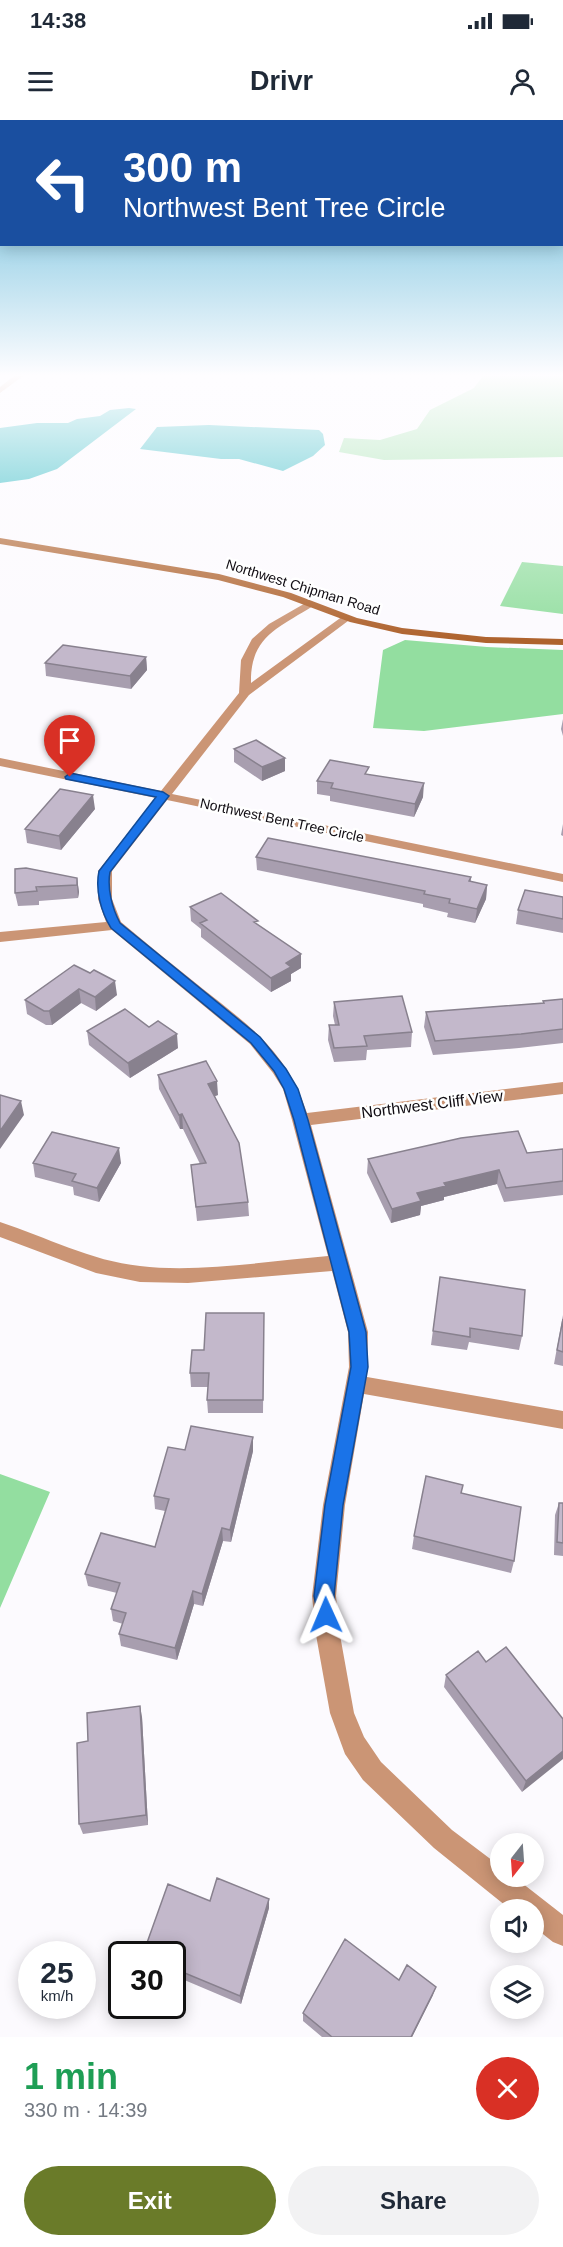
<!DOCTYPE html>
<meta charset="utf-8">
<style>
body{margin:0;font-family:Helvetica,sans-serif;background:#f2f2f3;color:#1f2937;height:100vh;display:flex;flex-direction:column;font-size:22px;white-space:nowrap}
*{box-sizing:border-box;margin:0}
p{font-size:20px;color:#747a83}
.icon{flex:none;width:33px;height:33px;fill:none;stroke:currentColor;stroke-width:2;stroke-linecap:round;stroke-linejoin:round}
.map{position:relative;height:1917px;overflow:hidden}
.details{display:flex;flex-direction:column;background:#fff;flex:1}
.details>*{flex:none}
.hud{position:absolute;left:0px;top:0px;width:564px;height:126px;box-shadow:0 3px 15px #0003;background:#1a4fa0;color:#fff;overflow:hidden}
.needle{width:39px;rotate:197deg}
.tools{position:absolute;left:490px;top:1713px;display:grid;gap:12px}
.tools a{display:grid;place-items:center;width:54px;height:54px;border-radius:50%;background:#fff;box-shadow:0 3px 15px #0003;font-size:30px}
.speed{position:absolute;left:18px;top:1821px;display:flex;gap:12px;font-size:30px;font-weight:700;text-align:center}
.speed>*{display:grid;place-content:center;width:78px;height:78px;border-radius:50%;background:#fff;box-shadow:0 3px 15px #0003;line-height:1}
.speed small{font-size:15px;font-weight:400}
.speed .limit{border:3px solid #111;border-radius:9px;background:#fff;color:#111}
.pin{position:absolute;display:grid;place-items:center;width:51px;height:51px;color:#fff;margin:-62px -26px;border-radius:50% 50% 50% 0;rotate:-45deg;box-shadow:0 0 6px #0007}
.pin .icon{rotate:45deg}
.me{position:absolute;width:66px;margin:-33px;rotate:359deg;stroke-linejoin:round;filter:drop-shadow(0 0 4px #0008)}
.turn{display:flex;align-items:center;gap:21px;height:126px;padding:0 24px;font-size:27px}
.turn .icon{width:78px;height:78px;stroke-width:2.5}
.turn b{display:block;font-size:42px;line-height:51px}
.round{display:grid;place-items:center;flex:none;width:63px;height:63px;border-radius:32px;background:#f2f2f3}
.overview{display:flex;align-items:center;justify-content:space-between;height:102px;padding:0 24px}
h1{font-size:36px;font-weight:600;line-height:45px;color:#1e9e55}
.primary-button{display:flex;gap:12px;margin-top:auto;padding:12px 24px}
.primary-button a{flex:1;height:69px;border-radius:36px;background:#6a7b29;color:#fff;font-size:24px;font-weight:600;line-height:69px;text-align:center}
.primary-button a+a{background:#f2f2f3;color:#1f2937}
.status{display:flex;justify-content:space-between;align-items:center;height:42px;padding:0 30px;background:#fff;direction:ltr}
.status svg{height:16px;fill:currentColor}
header{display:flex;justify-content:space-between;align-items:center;height:78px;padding:0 24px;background:#fff;font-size:27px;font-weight:600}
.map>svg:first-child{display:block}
.forest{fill:#93dea0}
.water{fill:#11b0ba}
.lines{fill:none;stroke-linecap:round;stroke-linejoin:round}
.minor{fill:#cb9575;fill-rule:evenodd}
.secondary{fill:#ae622d;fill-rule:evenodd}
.wall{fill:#a89eaf}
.shaded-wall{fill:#88818e}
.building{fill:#c3b8cb;stroke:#88818e;stroke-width:1.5}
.route{fill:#1a73e8;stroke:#114b97;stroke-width:1.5}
.labels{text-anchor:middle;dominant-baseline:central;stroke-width:5;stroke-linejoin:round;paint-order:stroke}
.far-street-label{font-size:14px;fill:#110d13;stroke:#fff}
.street-label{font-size:16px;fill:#110d13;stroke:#fff}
</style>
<div class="status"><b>14:38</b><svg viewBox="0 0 49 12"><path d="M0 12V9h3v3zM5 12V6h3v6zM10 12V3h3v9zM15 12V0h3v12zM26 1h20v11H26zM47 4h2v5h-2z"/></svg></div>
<header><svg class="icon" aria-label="menu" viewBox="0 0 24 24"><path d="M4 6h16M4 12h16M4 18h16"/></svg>Drivr<svg class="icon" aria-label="person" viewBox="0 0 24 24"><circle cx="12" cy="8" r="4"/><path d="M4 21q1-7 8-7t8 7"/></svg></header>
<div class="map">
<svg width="563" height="1917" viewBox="0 0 563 1917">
<rect width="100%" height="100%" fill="#fcfafe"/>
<!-- forest -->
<path class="forest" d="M485,253H563V337L384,340L339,332L344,318L380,320L417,309L430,290L474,268Z
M522,442L563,446V494L500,486Z
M405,520L487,527L563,530V594L424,611L373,608L383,530Z
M0,1354L50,1372L0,1488Z"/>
<!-- water -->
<path class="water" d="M129,288L136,289L57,349L29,359L0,363V308L37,303H68L77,299L100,296L110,290Z
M209,305L319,310L323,314L325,325L313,336L283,351L239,339H221L140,329L157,307Z"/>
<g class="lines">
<!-- minor -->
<path class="minor" d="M18,253H27L0,273V267Z
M309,481L313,482V486C278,508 250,517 251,563L343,496L352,498L249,575L172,674L563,754V762L167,680L112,751V779L121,802C148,825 176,847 203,869C251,907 287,932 307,993L563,962V974L311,1005L368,1212L367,1257L563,1291V1309L364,1274L345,1385L336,1476L340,1515L354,1593L364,1617L381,1642L452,1710L501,1747V1756H513L563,1795V1826L553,1822L534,1807V1790H511L434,1728L363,1660L345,1634L330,1593L316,1515L312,1476L323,1385L349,1247L348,1212L332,1151L188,1163L140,1162L96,1153L0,1117V1102C46,1117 91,1141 140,1146C198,1153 269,1141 328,1136L292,1000L283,969L273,953L250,924L112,810L0,822V812L106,802L98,779V751L156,678L0,646V638L161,671L239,573L241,540L252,519L269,504Z"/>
<!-- secondary -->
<path class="secondary" d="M0,418L219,454L291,473L357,498L402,508L486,517L563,519V525L486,523L402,514L350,502L283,477L218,460L0,424Z"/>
</g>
<!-- wall -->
<path class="wall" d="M146,537L147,550L131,569L46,556L45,543Z
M563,599V616L561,609Z
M234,629L285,651L262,661L234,642Z
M369,655L423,677L414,697L330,681V676L317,674V661Z
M95,689L61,730L27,723L25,709Z
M563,704V716L561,715Z
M256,737L471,757V762L487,765L486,779L475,803L447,797L448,793L423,787V784L257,750Z
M77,758L79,772L78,778L39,781V785L18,786L15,773Z
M563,777V813L516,804L518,790Z
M190,787L258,805L301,848L291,854V861L271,872L201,817V809L191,801Z
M74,845L117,875L96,891L81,883L52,905H46L27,894L25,880Z
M563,879V923L519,928L433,935L424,907L426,892L543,883V881Z
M334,882L412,912L411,927L367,930L366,940L334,942L328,920L329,905H335L333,896Z
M87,911L178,928L130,958L89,925Z
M158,955L218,975L215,976L248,1082L249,1096L197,1101L191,1045L200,1044L183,1009H180L159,969Z
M563,1029V1075L504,1082L497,1064L444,1077V1080L421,1086L420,1095L391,1103L367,1053L368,1039L527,1033Z
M33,1043H121L99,1082L74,1075L73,1067L35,1057Z
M440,1157L522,1216L519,1230L469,1222L467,1230L431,1225Z
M264,1193L263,1293H208L207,1280L208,1267H191L190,1253L204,1230Z
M563,1195V1246L554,1244Z
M185,1330L253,1331L231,1422L223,1421L203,1486L194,1484L177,1540L121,1526L119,1514L123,1504L113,1501L111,1489L117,1473L88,1466L85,1454L155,1427L165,1391L155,1389L154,1376Z
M461,1373L514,1441L511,1453L412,1429L414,1416Z
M559,1383H563V1436L554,1435L555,1395Z
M486,1542L563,1599L522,1672L444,1567L446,1555Z
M142,1597L148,1705L83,1714L79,1704L88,1621Z
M210,1781L269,1788L241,1884L182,1859L177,1874L172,1872V1834Z
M399,1860L433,1875L412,1917H322L303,1901V1893Z"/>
<!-- shaded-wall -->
<path class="shaded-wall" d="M146,537L147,550L131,569L130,556Z
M285,638V651L262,661V647Z
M424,663L423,677L414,697L415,684Z
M93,675L95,689L61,730L59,716Z
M77,758L79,772L78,778L77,765Z
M487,765L486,779L475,803L477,789Z
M301,834V848L291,854V861L271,872V858L286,843Z
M115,861L117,875L96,891L95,877Z
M79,869L81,883L52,905L49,891Z
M177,914L178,928L130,958L128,943Z
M217,961L218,975L209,978L208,964Z
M21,981L24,995L0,1029V1011Z
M182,994L183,1009H180L179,995Z
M119,1028L121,1043L99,1082L97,1068Z
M499,1050L497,1064L444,1077V1080L421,1086L420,1095L391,1103L392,1089L417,1073L444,1063Z
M253,1317V1331L231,1422L230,1410Z
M222,1408L223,1421L203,1486L202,1474Z
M193,1471L194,1484L177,1540L175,1528Z
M140,1586L142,1597L148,1705L146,1695Z
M563,1631V1639L522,1672L526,1661Z
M269,1779V1788L241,1884L240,1876Z
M180,1851L182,1859L177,1874L175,1866Z
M436,1867L433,1875L412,1917H411Z"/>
<!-- building -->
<path class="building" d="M63,525L146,537L130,556L45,543Z
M256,620L285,638L262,647L234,629Z
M330,640L369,647L365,654L424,663L415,684L331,668L333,663L317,661Z
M60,669L93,675L59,716L25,709Z
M268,718L471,757L469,761L487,765L477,789L449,783L450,779L424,774L425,771L256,737Z
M26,748L77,758V765L36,767L37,771L15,773V749Z
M525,770L563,777V799L518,790Z
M221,773L258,801L254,802L301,834L286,843L291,847L271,858L200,803L207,800L190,787Z
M74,845L90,853L94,850L115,861L95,877L79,869L49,891H44L25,880Z
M402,876L412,912L364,916L367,926L334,928L329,905H339L334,882Z
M563,879V909L521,914L435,921L426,892L544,883L543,881Z
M125,889L149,907L158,901L177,914L128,943L87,911Z
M206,941L217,961L208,964L239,1023L248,1082L196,1087L191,1045L206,1043L182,994L179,995L158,955Z
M0,975L21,981L0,1011Z
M518,1011L527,1033L563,1029V1061L506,1068L499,1050L444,1063L446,1066L417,1073L421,1081L392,1089L368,1039L461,1018Z
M52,1012L119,1028L97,1068L72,1061L76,1054L33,1043Z
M440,1157L525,1170L522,1216L470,1208V1217L433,1211Z
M206,1193H264L263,1280H207L209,1253H190L192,1230H204Z
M563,1199V1232L557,1230Z
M191,1306L253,1317L230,1410L222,1408L202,1474L193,1471L175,1528L119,1514L126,1493L111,1489L120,1463L85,1454L101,1413L155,1427L169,1379L154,1376L168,1327L185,1330Z
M426,1356L463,1365L461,1373L521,1387L514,1441L414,1416Z
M559,1383H563V1423L557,1422Z
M506,1527L563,1599V1631L526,1661L446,1555L478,1531L486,1542Z
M140,1586L146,1695L79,1704L77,1623L88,1621L87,1593Z
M217,1758L269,1779L240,1876L180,1851L175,1866L172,1865V1834H143L168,1764L210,1781Z
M345,1819L399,1860L407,1845L436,1867L411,1917H332L303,1893Z"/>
<!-- sky -->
<linearGradient id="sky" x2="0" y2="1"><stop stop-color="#52b2d6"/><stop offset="0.49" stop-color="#fefdff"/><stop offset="1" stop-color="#fefdff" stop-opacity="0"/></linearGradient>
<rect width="563" height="521" fill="url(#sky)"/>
<!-- route -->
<path class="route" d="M70,653L163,672L169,676L110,752C107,768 112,788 120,803L260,917L286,949L298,969L308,1000L366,1212L368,1247L343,1385L334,1476L336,1495L333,1502L326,1505L319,1502L314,1476L325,1385L351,1247L349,1212L294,1000L284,969L274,951L251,923L111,808C101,792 95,770 99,751L156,677L66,659L65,657Z"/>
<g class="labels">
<!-- far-street labels -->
<g class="far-street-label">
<text transform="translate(303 467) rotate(17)">Northwest Chipman Road</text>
<text transform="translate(282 700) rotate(12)">Northwest Bent Tree Circle</text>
</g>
<!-- street labels -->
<g class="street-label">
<text transform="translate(432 984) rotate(-7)">Northwest Cliff View</text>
</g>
</g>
</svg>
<div class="tools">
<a><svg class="needle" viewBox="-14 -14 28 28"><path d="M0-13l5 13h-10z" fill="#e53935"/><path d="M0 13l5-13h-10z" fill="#747a83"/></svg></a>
<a><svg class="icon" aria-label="sound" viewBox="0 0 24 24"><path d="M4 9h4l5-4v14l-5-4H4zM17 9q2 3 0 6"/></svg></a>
<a><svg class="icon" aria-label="layers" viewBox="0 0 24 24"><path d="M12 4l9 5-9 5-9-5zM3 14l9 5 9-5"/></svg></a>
</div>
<div class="speed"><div>25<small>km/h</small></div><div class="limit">30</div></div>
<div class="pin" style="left:70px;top:657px;background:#d93025"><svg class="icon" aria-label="arrive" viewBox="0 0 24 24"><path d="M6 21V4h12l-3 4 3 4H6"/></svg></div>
<svg class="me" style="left:326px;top:1495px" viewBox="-20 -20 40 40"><path d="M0-17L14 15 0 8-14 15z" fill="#1a73e8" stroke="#fff" stroke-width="4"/></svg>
<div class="hud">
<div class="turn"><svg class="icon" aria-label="left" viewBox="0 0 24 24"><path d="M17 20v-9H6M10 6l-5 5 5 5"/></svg><div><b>300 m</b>Northwest Bent Tree Circle</div></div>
</div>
</div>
<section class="details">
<div class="overview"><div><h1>1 min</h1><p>330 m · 14:39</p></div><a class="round" style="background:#d93025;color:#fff"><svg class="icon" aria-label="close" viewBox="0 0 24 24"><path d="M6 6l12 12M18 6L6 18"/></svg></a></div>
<div class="primary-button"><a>Exit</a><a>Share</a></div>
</section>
